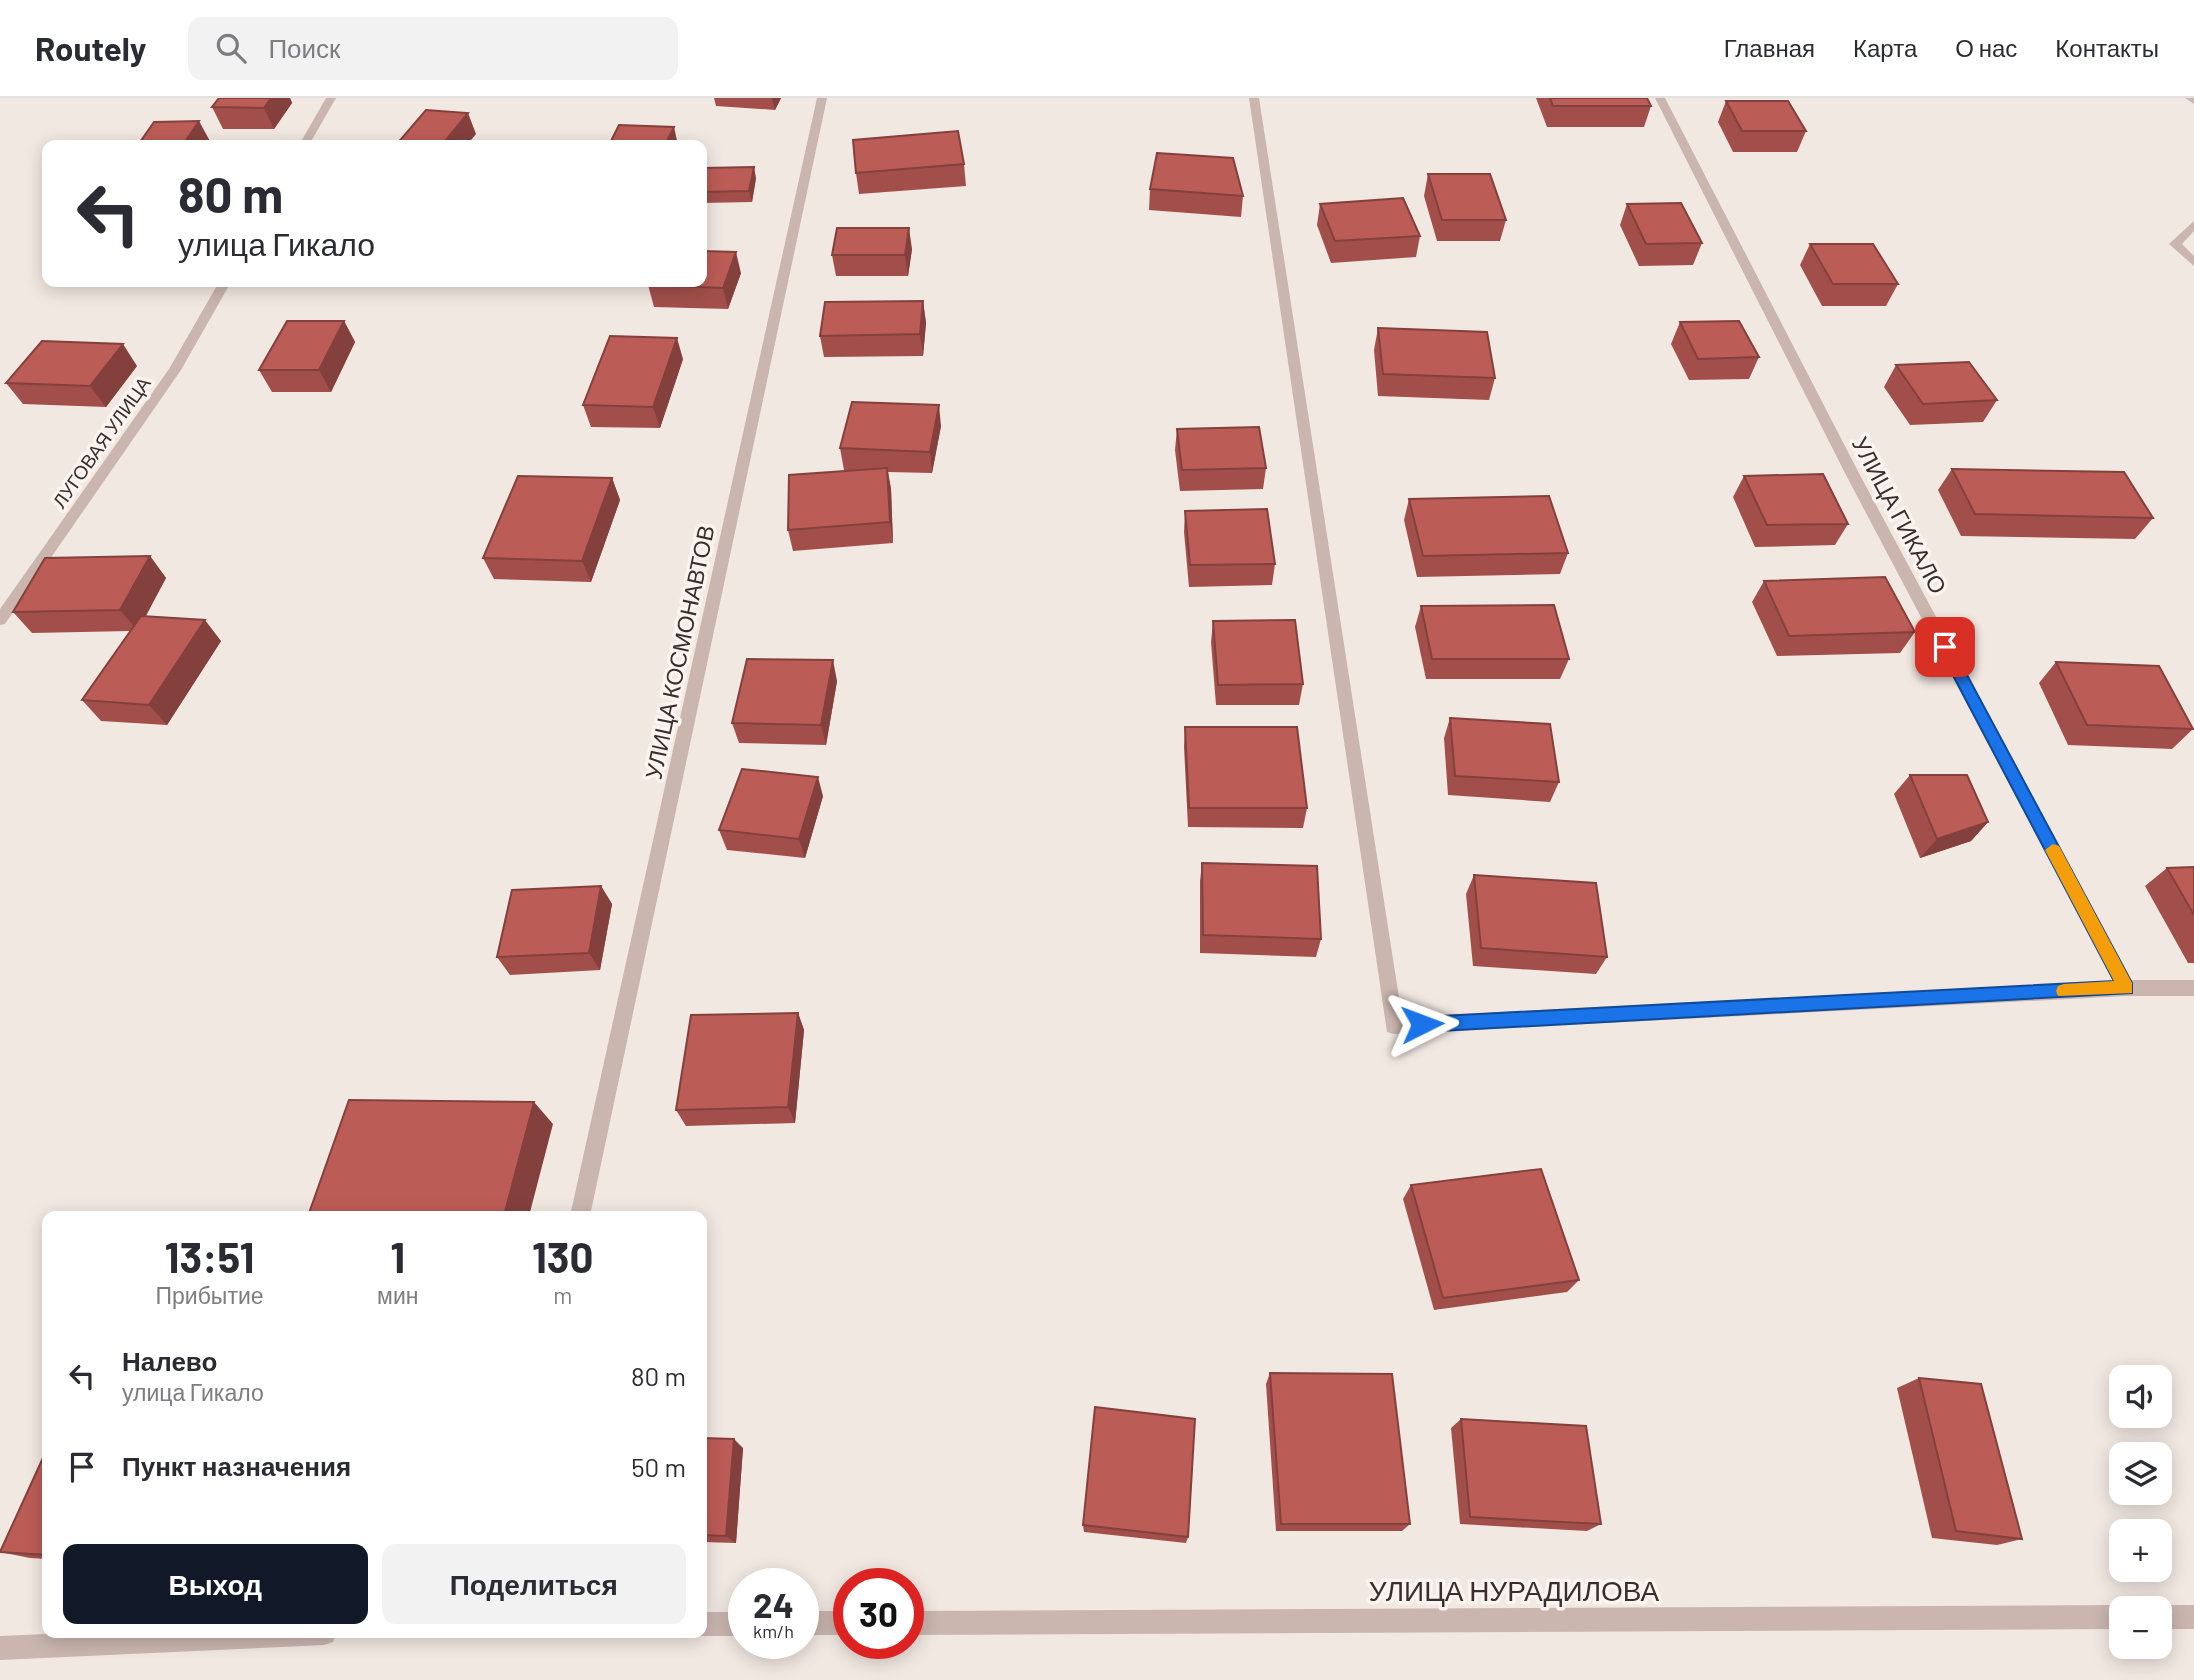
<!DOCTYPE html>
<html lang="ru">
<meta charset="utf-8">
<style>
body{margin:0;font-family:Barlow,sans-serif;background:#f2f2f3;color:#2b2b33;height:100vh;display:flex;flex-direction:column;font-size:26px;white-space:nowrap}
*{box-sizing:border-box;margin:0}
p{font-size:23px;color:#7c7c81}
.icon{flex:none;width:38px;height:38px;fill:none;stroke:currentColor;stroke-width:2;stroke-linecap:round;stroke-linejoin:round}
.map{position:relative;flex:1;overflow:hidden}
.side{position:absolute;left:42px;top:1113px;width:665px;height:427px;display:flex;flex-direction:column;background:#fff;border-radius:14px;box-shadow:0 4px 18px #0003}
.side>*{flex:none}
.guide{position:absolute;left:42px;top:42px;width:665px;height:147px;border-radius:14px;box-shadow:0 4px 18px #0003;background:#fff;color:#2b2b33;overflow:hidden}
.controls{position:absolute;left:2109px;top:1267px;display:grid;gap:14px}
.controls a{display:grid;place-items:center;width:63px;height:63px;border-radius:14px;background:#fff;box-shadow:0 4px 18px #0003;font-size:35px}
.speed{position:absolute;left:728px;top:1470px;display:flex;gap:14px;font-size:35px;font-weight:700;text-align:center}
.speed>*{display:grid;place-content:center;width:91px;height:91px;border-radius:50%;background:#fff;box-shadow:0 4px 18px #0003;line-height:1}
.speed small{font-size:18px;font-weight:400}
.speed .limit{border:10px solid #d22;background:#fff;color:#111}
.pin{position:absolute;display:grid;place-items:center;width:60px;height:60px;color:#fff;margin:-30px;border-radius:14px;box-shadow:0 4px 10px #0006}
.me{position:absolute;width:77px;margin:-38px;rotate:87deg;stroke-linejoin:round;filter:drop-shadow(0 0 5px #0008)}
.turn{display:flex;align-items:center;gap:24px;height:147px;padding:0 21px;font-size:32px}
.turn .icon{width:91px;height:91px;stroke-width:2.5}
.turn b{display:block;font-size:49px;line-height:60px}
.eta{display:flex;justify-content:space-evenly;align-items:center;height:119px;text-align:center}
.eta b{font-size:42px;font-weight:700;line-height:49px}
.action{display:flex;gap:14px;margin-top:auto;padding:14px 21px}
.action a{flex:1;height:80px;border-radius:14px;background:#111827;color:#fff;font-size:28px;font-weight:700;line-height:80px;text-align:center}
.action a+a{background:#f2f2f3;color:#2b2b33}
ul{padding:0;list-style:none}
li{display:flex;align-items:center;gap:21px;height:91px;padding:0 21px}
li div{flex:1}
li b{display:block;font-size:26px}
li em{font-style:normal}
header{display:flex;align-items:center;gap:42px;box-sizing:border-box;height:98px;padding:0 35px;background:#fff;border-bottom:2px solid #e1e1e2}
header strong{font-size:33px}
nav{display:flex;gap:38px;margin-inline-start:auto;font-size:24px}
.search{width:490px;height:63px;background:#f2f2f3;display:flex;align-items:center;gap:18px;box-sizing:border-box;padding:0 24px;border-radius:14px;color:#7c7c81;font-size:26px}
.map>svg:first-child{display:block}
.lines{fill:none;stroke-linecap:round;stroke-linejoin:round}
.service{fill:#cab6af;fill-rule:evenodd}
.minor{fill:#cab6af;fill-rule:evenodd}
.wall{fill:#a24f4b}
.shaded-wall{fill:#84403d}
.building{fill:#bc5c57;stroke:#84403d;stroke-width:2}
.route{fill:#1a73e8;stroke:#114b97;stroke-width:2}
.slow{fill:#f59e0b}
.labels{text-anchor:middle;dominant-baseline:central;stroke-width:7;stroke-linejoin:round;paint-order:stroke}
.far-street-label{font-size:19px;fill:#392e2c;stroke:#faf3ef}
.street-label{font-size:23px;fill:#392e2c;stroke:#faf3ef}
.near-street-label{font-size:28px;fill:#392e2c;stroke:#faf3ef}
</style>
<header>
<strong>Routely</strong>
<div class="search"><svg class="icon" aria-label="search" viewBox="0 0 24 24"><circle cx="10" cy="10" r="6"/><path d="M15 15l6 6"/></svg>Поиск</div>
<nav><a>Главная</a><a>Карта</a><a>О нас</a><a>Контакты</a></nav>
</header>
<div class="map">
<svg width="2194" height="1582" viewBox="0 0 2194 1582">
<rect width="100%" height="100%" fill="#f2e8e2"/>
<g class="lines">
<!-- service -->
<path class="service" d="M2185,0H2194V6Z
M2194,123V133L2182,146L2194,158V168L2169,146Z"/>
<!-- minor -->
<path class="minor" d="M326,0H336L309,47H299Z
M817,0H827L590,1118H570Z
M1249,0H1259L1402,919L2113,883L1847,379L1655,0H1665L1861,379L2131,882H2194V898H2126L1394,936L1387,934Z
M219,184H231L181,272L5,526L0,527V511L169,271Z
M2121,1507L2129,1510H2121V1531L908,1537V1513Z
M2160,1507H2194V1531H2160V1510H2152Z
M803,1513H849V1537H803Z
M702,1514H744V1538H702L694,1535H702Z
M68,1535H336L333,1544L324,1547L0,1562V1538Z"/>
</g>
<!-- wall -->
<path class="wall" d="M219,0H290L292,5L274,31H223L212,9Z
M714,0H781L775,12L716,8Z
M1536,0H1647L1651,8L1644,29H1547Z
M1726,3L1806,33L1797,54H1733L1718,24Z
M964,66L966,88L859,96L856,75Z
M702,70L756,80L752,104L702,105Z
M1428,76L1506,122L1500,143H1437L1424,98Z
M1150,91L1243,98L1241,119L1149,112Z
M1320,106L1420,138L1416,159L1331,165L1317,127Z
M1627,106L1702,145L1693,167L1639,168L1620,127Z
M1810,146L1898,186L1886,208H1822L1800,167Z
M912,151L908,178H836L832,157Z
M741,175L728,211L654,209L648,187Z
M340,184H395L392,187L341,186Z
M923,203L926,225L923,258L824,259L820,238Z
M344,223L355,244L331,294H272L259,272Z
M1680,224L1759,259L1749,281L1689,282L1671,246Z
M1378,230L1495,280L1489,302L1378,298L1374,252Z
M683,261L660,330L591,329L583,307Z
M1896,267L1997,302L1983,324L1910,327L1884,289Z
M137,268L106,309L23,306L6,285Z
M941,328L932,375L888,374L891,391L893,445L793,453L788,432L852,372H844L840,350Z
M1177,331L1266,370L1263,391L1180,393L1175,352Z
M1952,371L2153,420L2135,441L1961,438L1938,392Z
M1744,378L1848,426L1835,447L1755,449L1733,399Z
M612,380L620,402L591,484L494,481L483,460Z
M1409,401L1568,455L1560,476L1417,479L1404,422Z
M1185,413L1275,466L1272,487L1189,489L1184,434Z
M150,458L166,480L145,518L221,543L167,627L101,623L82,602L130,533L32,535L13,514Z
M1764,483L1915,534L1900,555L1777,558L1752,504Z
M1421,508L1569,561L1560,581H1426L1415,529Z
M1213,523L1303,586L1299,607H1216L1211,544Z
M2056,564L2193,631L2172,651L2068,647L2039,585Z
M837,583L826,647L739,645L732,625Z
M1450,620L1559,684L1550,704L1448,697L1444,640Z
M1185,629L1307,710L1303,730L1188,729L1184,649Z
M1910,677L1988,724L1971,743L1920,760L1894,696Z
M823,698L805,760L727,752L719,732Z
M1202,765L1321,841L1316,859L1200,855V783Z
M2194,769V865H2188L2145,788L2167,770Z
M1474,777L1607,859L1596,876L1473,868L1466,796Z
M601,788L612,806L600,872L510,877L497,859Z
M798,915L804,932L795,1025L686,1028L676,1012Z
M1411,1087L1579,1182L1567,1194L1434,1212L1403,1101Z
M1270,1275L1410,1426L1402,1433H1276L1266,1286Z
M1919,1280L2022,1441L1997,1447L1932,1440L1897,1290Z
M1461,1321L1601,1426L1587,1433L1460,1426L1451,1330Z
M702,1340L743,1350L736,1445L702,1444Z
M47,1351V1461L30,1460L0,1454Z
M1083,1427L1188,1439L1186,1445L1084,1434Z"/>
<!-- shaded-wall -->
<path class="shaded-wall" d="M271,0H290L292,5L274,31L264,10Z
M772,0H781L775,12Z
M468,15L476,36L467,47H442Z
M199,23L211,45L209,47H183Z
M674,29L678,47H665Z
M754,69L756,80L752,104L749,93Z
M909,130L912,151L908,178L905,157Z
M736,154L741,175L728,211L723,190Z
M923,203L926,225L923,258L920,236Z
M344,223L355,244L331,294L319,272Z
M677,240L683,261L660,330L653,309Z
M123,246L137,268L106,309L90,288Z
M939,307L941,328L932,375L930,354Z
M887,370L891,391L893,445L890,424Z
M612,380L620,402L591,484L582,463Z
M150,458L166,480L138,533L120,512Z
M205,522L221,543L167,627L149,607Z
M833,562L837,583L826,647L821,627Z
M818,679L823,698L805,760L799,741Z
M1988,724L1971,743L1920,760L1937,741Z
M601,788L612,806L600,872L589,855Z
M798,915L804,932L795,1025L788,1009Z
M534,1004L553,1026L529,1118H504Z
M734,1341L743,1350L736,1445L726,1438Z"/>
<!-- building -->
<path class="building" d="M219,0H271L264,10L212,9Z
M1550,0H1647L1651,8H1553Z
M1726,3H1788L1806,33H1742Z
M426,12L468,15L442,47H396Z
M199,23L183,47H138L154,24Z
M619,27L674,29L665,47H609Z
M958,33L964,66L856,75L853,42Z
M1157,55L1233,60L1243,98L1150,91Z
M754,69L749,93L702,94V70Z
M1428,76H1490L1506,122H1442Z
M1403,100L1420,138L1335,143L1320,106Z
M1681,105L1702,145L1646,146L1627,106Z
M837,130H909L905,157H832Z
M1810,146H1873L1898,186H1833Z
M702,153L736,154L723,190L648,187L649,184H702Z
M923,203L920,236L820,238L825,204Z
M287,223H344L319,272H259Z
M1739,223L1759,259L1698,261L1680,224Z
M1378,230L1487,234L1495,280L1383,276Z
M610,238L677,240L653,309L583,307Z
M42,243L123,246L90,288L6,285Z
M1969,264L1997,302L1923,306L1896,267Z
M852,304L939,307L930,354L840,350Z
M1259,329L1266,370L1182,372L1177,331Z
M887,370L890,424L788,432L789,377Z
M1952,371L2124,374L2153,420L1975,416Z
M1823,376L1848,426L1767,427L1744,378Z
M518,378L612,380L582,463L483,460Z
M1549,398L1568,455L1423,458L1409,401Z
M1267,411L1275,466L1190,467L1185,413Z
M150,458L120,512L13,514L45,460Z
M1885,479L1915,534L1789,538L1764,483Z
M1554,507L1569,561H1432L1421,508Z
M141,518L205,522L149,607L82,602Z
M1295,522L1303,586L1218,587L1213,523Z
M747,561L833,562L821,627L732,625Z
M2056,564L2159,568L2193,631L2087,627Z
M1450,620L1550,626L1559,684L1455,678Z
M1185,629H1297L1307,710H1189Z
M742,671L818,679L799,741L719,732Z
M1910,677H1967L1988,724L1937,741Z
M1202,765L1317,768L1321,841L1203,837Z
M2194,769V817L2167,770Z
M1474,777L1596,785L1607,859L1481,850Z
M601,788L589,855L497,859L512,792Z
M798,915L788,1009L676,1012L691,917Z
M349,1002L534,1004L504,1118H308Z
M1541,1071L1579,1182L1443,1200L1411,1087Z
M1270,1275L1392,1276L1410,1426H1281Z
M1919,1280L1981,1286L2022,1441L1956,1433Z
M1095,1309L1195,1321L1188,1439L1083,1427Z
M1461,1321L1586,1328L1601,1426L1470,1419Z
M702,1340L734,1341L726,1438L702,1437Z
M47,1351V1457L0,1454Z"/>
<!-- route -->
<path class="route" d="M1945,544L1952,549L2132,885V895L1422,934L1416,932L1413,926L1416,921L1422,919L2114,883L1938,549Z"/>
<!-- slow -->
<path class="slow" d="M2053,746L2059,748L2132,885V895L2058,898L2056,893L2058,888L2064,886L2114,883L2045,752Z"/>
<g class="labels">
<!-- far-street labels -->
<g class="far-street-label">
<text transform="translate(101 344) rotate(-55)">ЛУГОВАЯ УЛИЦА</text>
</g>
<!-- street labels -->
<g class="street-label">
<text transform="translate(1900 417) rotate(62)">УЛИЦА ГИКАЛО</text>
<text transform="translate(679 554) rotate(-78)">УЛИЦА КОСМОНАВТОВ</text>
</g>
<!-- near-street labels -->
<g class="near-street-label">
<text x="1514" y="1492">УЛИЦА НУРАДИЛОВА</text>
</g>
</g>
</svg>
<div class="controls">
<a><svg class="icon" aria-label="sound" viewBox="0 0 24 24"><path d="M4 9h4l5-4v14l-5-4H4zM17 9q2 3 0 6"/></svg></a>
<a><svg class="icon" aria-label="layers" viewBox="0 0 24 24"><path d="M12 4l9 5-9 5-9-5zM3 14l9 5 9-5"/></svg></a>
<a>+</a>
<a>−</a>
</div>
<div class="speed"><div>24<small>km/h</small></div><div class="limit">30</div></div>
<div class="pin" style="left:1945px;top:549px;background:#d93025"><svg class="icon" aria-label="arrive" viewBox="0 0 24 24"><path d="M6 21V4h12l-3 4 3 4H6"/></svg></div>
<svg class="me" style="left:1422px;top:926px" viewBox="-20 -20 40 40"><path d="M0-17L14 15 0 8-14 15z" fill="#1a73e8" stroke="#fff" stroke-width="4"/></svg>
<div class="guide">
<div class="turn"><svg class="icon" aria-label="left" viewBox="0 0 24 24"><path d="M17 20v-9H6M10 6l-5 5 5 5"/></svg><div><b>80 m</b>улица Гикало</div></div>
</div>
<section class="side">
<div class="eta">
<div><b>13:51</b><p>Прибытие</p></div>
<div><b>1</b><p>мин</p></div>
<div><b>130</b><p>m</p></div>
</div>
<ul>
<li><svg class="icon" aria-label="left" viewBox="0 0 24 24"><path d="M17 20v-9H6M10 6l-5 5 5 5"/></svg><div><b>Налево</b><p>улица Гикало</p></div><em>80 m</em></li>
<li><svg class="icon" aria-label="arrive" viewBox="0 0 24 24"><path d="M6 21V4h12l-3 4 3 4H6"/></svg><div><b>Пункт назначения</b></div><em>50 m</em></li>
</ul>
<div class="action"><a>Выход</a><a>Поделиться</a></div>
</section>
</div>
